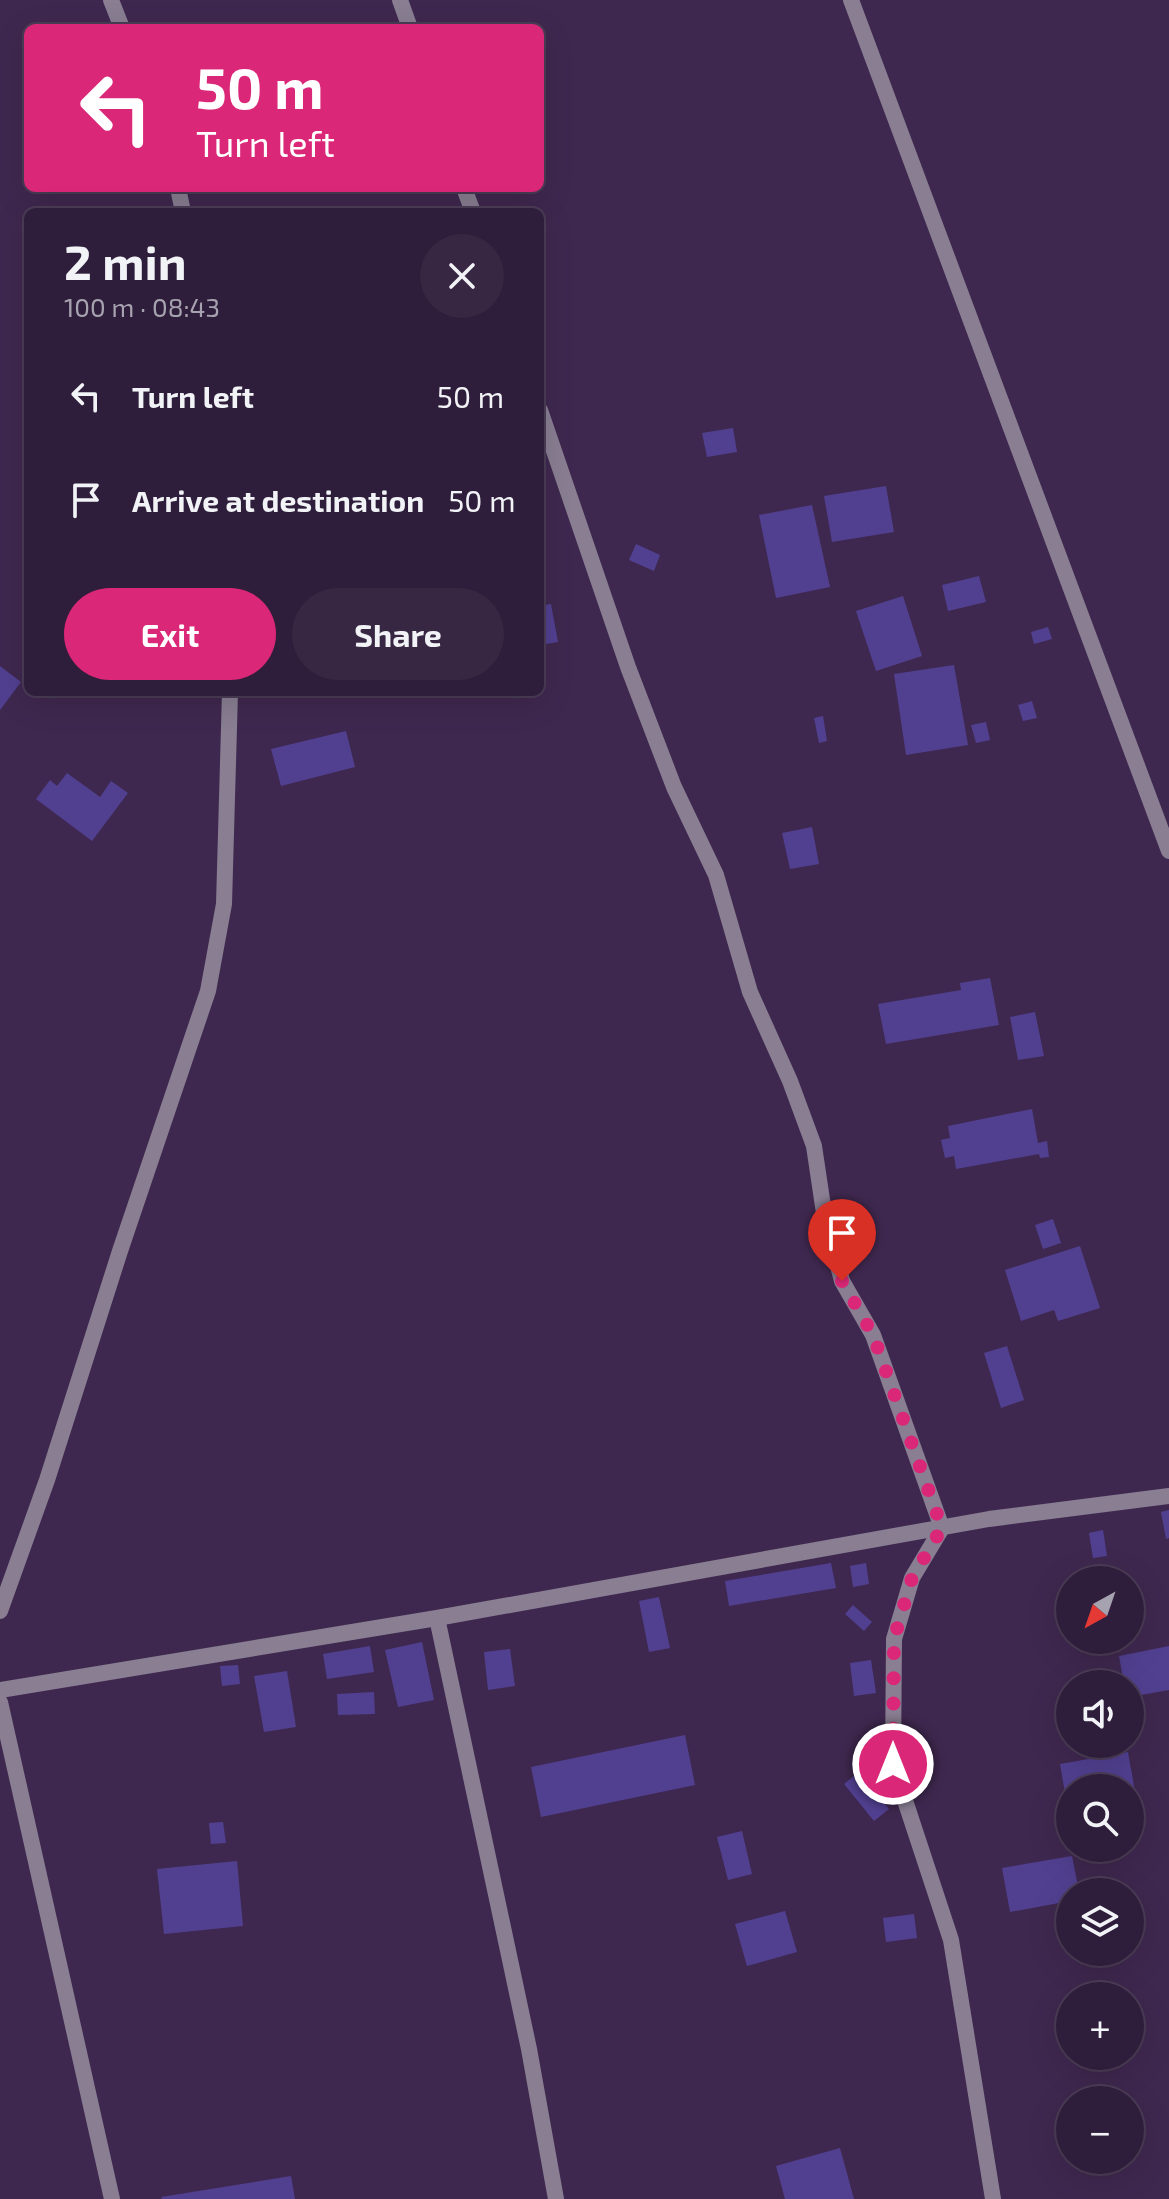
<!DOCTYPE html>
<meta charset="utf-8">
<style>
body{margin:0;font-family:"Exo 2",sans-serif;background:#372742;color:#f1f3f6;height:100vh;display:flex;flex-direction:column;font-size:30px;white-space:nowrap}
*{box-sizing:border-box;margin:0}
p{font-size:26px;color:#a7a2af}
.icon{flex:none;width:44px;height:44px;fill:none;stroke:currentColor;stroke-width:2;stroke-linecap:round;stroke-linejoin:round}
.map{position:relative;flex:1;overflow:hidden}
.side{position:absolute;left:24px;top:208px;width:520px;height:488px;display:flex;flex-direction:column;background:#2f1e3b;border-radius:12px;box-shadow:0 8px 32px #0002,0 0 0 2px #4a3c55}
.side>*{flex:none}
.guide{position:absolute;left:24px;top:24px;width:520px;height:168px;border-radius:12px;box-shadow:0 8px 32px #0002,0 0 0 2px #4a3c55;background:#db2777;color:#fff;overflow:hidden}
.needle{width:52px;rotate:220deg}
.fabs{position:absolute;left:1056px;top:1566px;display:grid;gap:16px}
.fabs a{display:grid;place-items:center;width:88px;height:88px;border-radius:50%;background:#2f1e3b;box-shadow:0 8px 32px #0002,0 0 0 2px #4a3c55;font-size:40px}
.pin{position:absolute;display:grid;place-items:center;width:68px;height:68px;color:#fff;margin:-82px -34px;border-radius:50% 50% 50% 0;rotate:-45deg;box-shadow:0 0 8px #0007}
.pin .icon{rotate:45deg}
.me{position:absolute;width:88px;margin:-44px;rotate:0deg;stroke-linejoin:round;filter:drop-shadow(0 0 6px #0008)}
.turn{display:flex;align-items:center;gap:28px;height:168px;padding:0 40px;font-size:36px}
.turn .icon{width:104px;height:104px;stroke-width:2.5}
.turn b{display:block;font-size:56px;line-height:68px}
.round{display:grid;place-items:center;flex:none;width:84px;height:84px;border-radius:42px;background:#372742}
.headline{display:flex;align-items:center;justify-content:space-between;height:136px;padding:0 40px}
h1{font-size:48px;font-weight:700;line-height:60px}
.action{display:flex;gap:16px;margin-top:auto;padding:16px 40px}
.action a{flex:1;height:92px;border-radius:48px;background:#db2777;color:#fff;font-size:32px;font-weight:700;line-height:92px;text-align:center}
.action a+a{background:#372742;color:#f1f3f6}
ul{padding:0;list-style:none}
li{display:flex;align-items:center;gap:24px;height:104px;padding:0 40px}
li div{flex:1}
li b{display:block;font-size:30px}
li em{font-style:normal}
.map>svg:first-child{display:block}
.building{fill:#514090}
.lines{fill:none;stroke-linecap:round;stroke-linejoin:round}
.street{stroke:#897e92;stroke-width:16}
.route{stroke:#db2777;stroke-width:14;stroke-dasharray:0 25.2}
</style>
<div class="map">
<svg width="1169" height="2199" viewBox="0 0 1169 2199">
<rect width="100%" height="100%" fill="#3f284f"/>
<!-- building -->
<path class="building" d="M733,428L737,452L707,457L702,433Z
M886,486L894,532L832,542L824,496Z
M812,505L830,587L776,598L759,515Z
M636,544L660,555L654,571L629,560Z
M979,576L986,602L948,611L942,585Z
M903,596L922,656L876,671L856,611Z
M551,604L558,642L540,645V606Z
M1048,627L1052,639L1034,644L1031,632Z
M954,665L968,745L906,755L894,674Z
M0,666L21,682L0,710Z
M1032,701L1037,718L1023,721L1018,705Z
M823,716L827,741L819,743L814,718Z
M986,722L990,740L976,743L971,725Z
M346,731L355,767L281,786L271,749Z
M67,773L100,797L111,781L128,793L92,841L36,799L50,780L57,786Z
M812,827L819,864L790,869L782,833Z
M990,978L999,1025L886,1044L878,1004L961,990L960,983Z
M1035,1012L1044,1056L1018,1060L1010,1017Z
M1032,1109L1038,1143L1047,1141L1049,1157L1040,1158L1039,1154L956,1169L954,1156L945,1158L941,1140L950,1138L948,1126Z
M1053,1219L1061,1243L1043,1249L1035,1225Z
M1080,1246L1100,1308L1058,1321L1054,1310L1021,1321L1005,1270Z
M1007,1346L1024,1400L1001,1408L984,1353Z
M1169,1510V1538L1166,1539L1161,1512Z
M1103,1530L1107,1556L1093,1558L1089,1533Z
M831,1563L836,1588L729,1606L725,1581Z
M866,1563L869,1584L853,1587L850,1566Z
M659,1597L670,1648L649,1652L639,1601Z
M853,1605L872,1622L864,1631L845,1614Z
M1133,1606L1146,1617L1138,1627L1130,1620V1609Z
M422,1642L434,1700L398,1707L385,1650Z
M370,1646L374,1672L327,1679L323,1654Z
M1169,1646V1690L1130,1697V1684H1124L1119,1656Z
M510,1649L515,1686L488,1690L484,1652Z
M871,1660L876,1693L854,1696L850,1663Z
M238,1665L240,1684L222,1686L220,1666Z
M287,1671L296,1727L264,1732L254,1676Z
M374,1692L375,1714L338,1715L337,1694Z
M685,1735L695,1785L541,1817L531,1767Z
M1128,1752L1142,1831L1130,1833V1788H1070L1068,1811L1060,1764Z
M859,1772L889,1809L874,1821L844,1784Z
M223,1822L226,1843L211,1844L209,1823Z
M742,1831L752,1874L728,1880L717,1837Z
M1072,1856L1079,1892H1070V1901L1010,1912L1002,1868Z
M237,1861L243,1926L164,1934L157,1869Z
M785,1911L797,1952L747,1966L735,1924Z
M914,1914L917,1938L886,1942L883,1918Z
M840,2148L854,2199H785L776,2166Z
M291,2176L295,2199H162L161,2197Z"/>
<g class="lines">
<!-- street -->
<path class="street" d="M111,0L122,28
M400,0L410,28
M851,0L1169,851
M178,188L183,212
M464,188L473,212
M540,410L628,667L674,787L716,875L750,992L790,1081L814,1146L824,1213L842,1281L873,1335L942,1528L912,1578L894,1639L893,1764L951,1940L993,2199
M0,1611L47,1480L120,1251L208,991L224,904L230,692
M437,1618L529,2049L556,2199
M0,1690L437,1618L989,1519L1169,1496
M0,1702L112,2199"/>
</g>
<g class="lines">
<!-- route -->
<path class="route" d="M842,1281L873,1335L942,1528L912,1578L894,1639L893,1764"/>
</g>
</svg>
<div class="fabs">
<a><svg class="needle" viewBox="-14 -14 28 28"><path d="M0-13l5 13h-10z" fill="#e53935"/><path d="M0 13l5-13h-10z" fill="#a7a2af"/></svg></a>
<a><svg class="icon" aria-label="sound" viewBox="0 0 24 24"><path d="M4 9h4l5-4v14l-5-4H4zM17 9q2 3 0 6"/></svg></a>
<a><svg class="icon" aria-label="search" viewBox="0 0 24 24"><circle cx="10" cy="10" r="6"/><path d="M15 15l6 6"/></svg></a>
<a><svg class="icon" aria-label="layers" viewBox="0 0 24 24"><path d="M12 4l9 5-9 5-9-5zM3 14l9 5 9-5"/></svg></a>
<a>+</a>
<a>−</a>
</div>
<div class="pin" style="left:842px;top:1281px;background:#d93025"><svg class="icon" aria-label="arrive" viewBox="0 0 24 24"><path d="M6 21V4h12l-3 4 3 4H6"/></svg></div>
<svg class="me" style="left:893px;top:1764px" viewBox="-20 -20 40 40"><circle r="17" fill="#db2777" stroke="#fff" stroke-width="3"/><path d="M0-11L8 9 0 5-8 9z" fill="#fff"/></svg>
<div class="guide">
<div class="turn"><svg class="icon" aria-label="left" viewBox="0 0 24 24"><path d="M17 20v-9H6M10 6l-5 5 5 5"/></svg><div><b>50 m</b>Turn left</div></div>
</div>
<section class="side">
<div class="headline"><div><h1>2 min</h1><p>100 m · 08:43</p></div><a class="round"><svg class="icon" aria-label="close" viewBox="0 0 24 24"><path d="M6 6l12 12M18 6L6 18"/></svg></a></div>
<ul>
<li><svg class="icon" aria-label="left" viewBox="0 0 24 24"><path d="M17 20v-9H6M10 6l-5 5 5 5"/></svg><div><b>Turn left</b></div><em>50 m</em></li>
<li><svg class="icon" aria-label="arrive" viewBox="0 0 24 24"><path d="M6 21V4h12l-3 4 3 4H6"/></svg><div><b>Arrive at destination</b></div><em>50 m</em></li>
</ul>
<div class="action"><a>Exit</a><a>Share</a></div>
</section>
</div>
